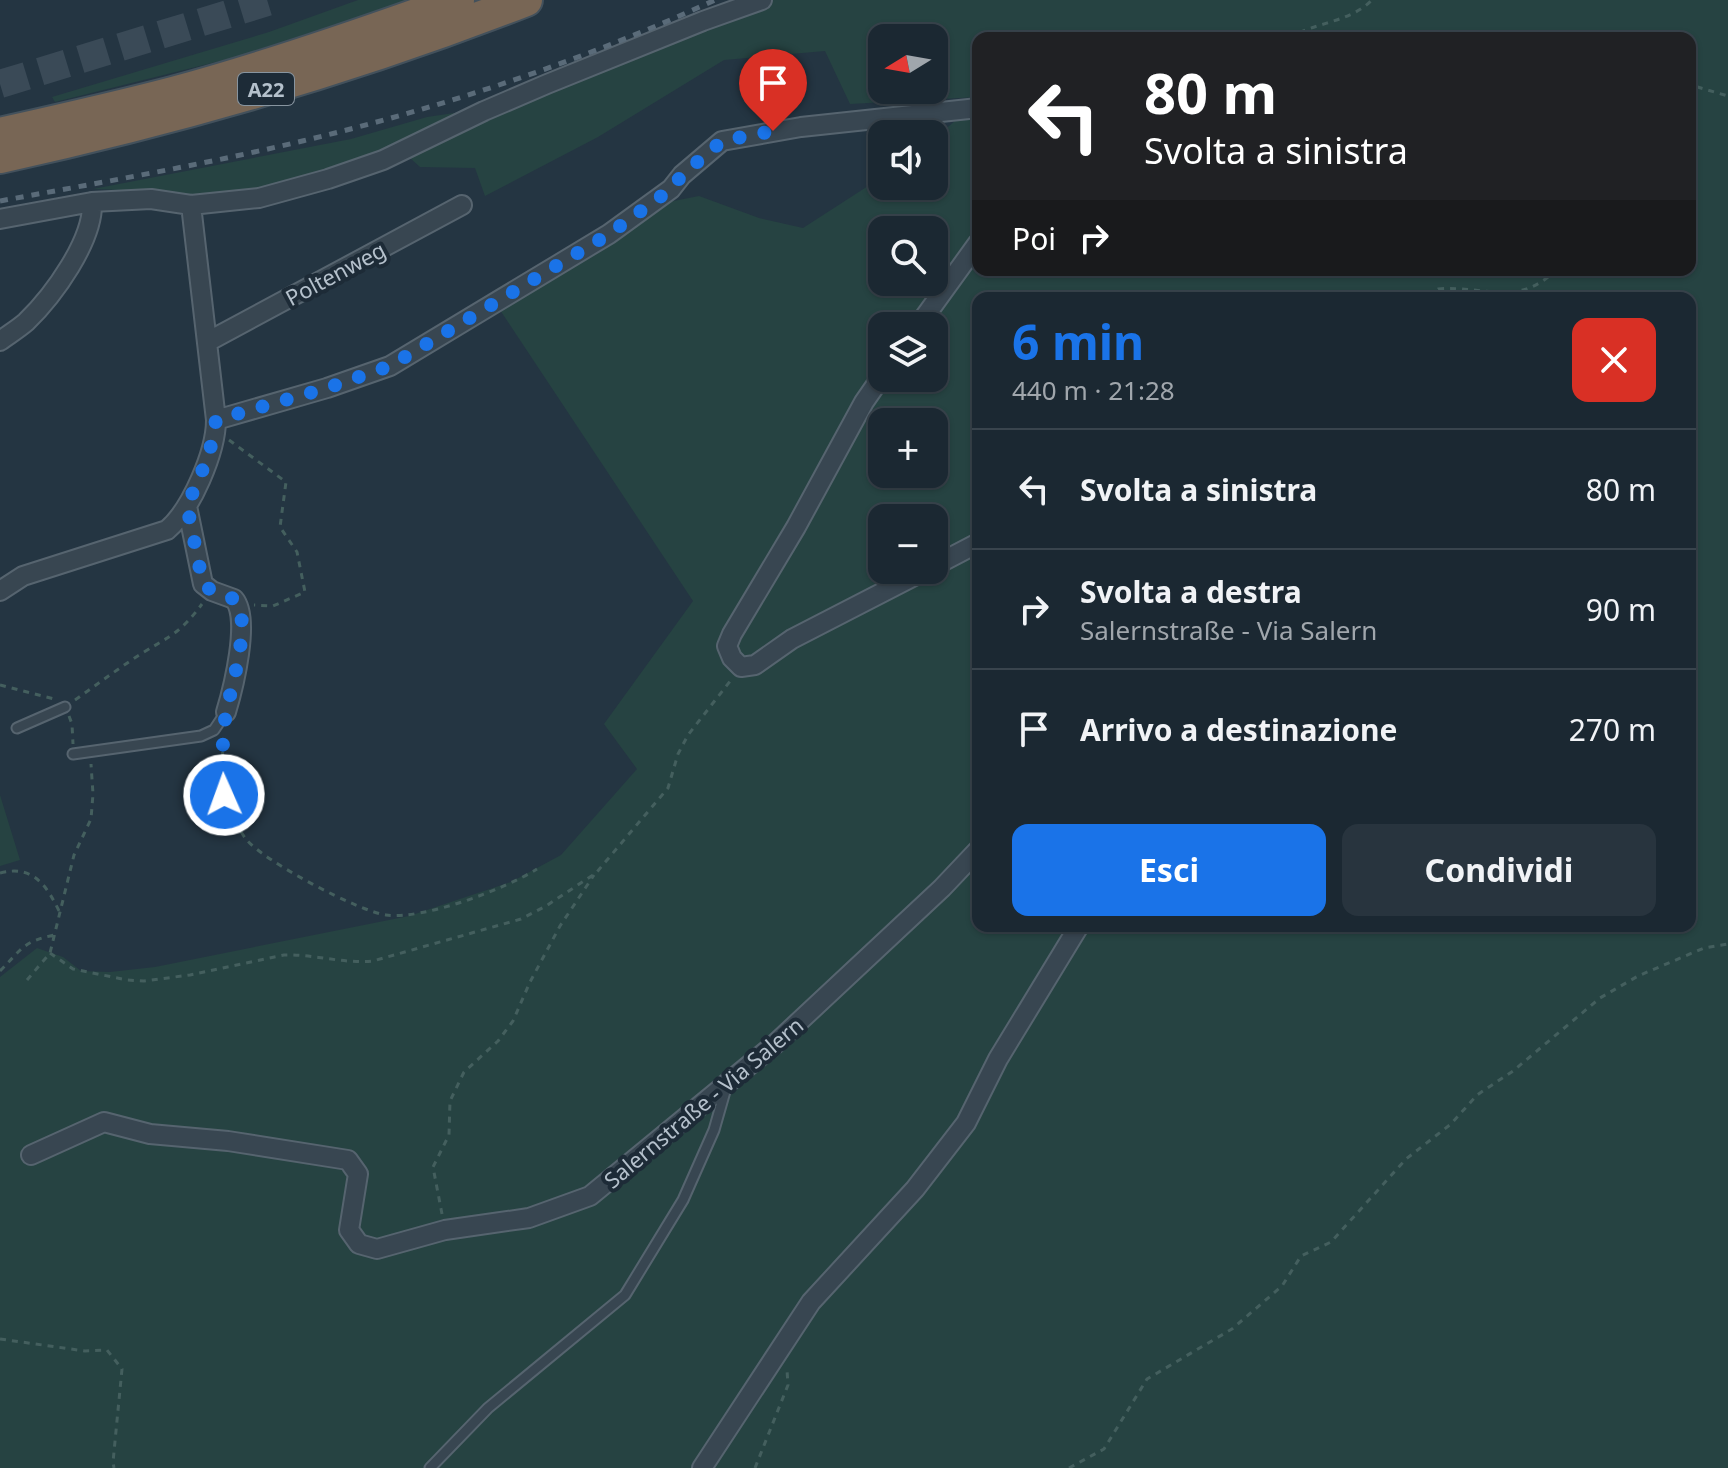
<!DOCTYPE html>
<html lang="it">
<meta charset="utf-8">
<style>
body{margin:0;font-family:"Noto Sans",sans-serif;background:#28343e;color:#f1f3f6;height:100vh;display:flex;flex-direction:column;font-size:30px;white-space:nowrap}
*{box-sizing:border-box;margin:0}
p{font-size:26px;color:#a0a6ac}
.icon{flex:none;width:44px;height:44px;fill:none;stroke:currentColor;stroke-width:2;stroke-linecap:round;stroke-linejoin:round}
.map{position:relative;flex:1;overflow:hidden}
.sheet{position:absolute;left:972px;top:292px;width:724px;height:640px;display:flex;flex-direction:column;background:#1b2832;border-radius:16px;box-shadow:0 2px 6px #0004,0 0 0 2px #39444d}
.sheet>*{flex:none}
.hud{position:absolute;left:972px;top:32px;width:724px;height:244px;border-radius:16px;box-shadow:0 2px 6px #0004,0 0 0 2px #39444d;background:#202124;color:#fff;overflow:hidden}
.needle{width:52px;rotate:259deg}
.fabs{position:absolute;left:868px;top:24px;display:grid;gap:16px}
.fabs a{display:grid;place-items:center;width:80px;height:80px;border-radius:16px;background:#1b2832;box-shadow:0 2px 6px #0004,0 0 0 2px #39444d;font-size:40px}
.pin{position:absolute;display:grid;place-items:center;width:68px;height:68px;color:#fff;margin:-82px -34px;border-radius:50% 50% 50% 0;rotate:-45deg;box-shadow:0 0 8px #0007}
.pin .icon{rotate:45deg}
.me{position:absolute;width:88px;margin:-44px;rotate:358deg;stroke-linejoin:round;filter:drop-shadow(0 0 6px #0008)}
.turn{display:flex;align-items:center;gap:28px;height:168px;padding:0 40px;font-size:36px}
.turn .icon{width:104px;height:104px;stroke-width:2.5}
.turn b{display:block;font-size:56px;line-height:68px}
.then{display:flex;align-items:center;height:76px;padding:0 40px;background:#0003;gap:16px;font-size:30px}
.round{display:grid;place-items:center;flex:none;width:84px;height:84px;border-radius:16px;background:#28343e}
.head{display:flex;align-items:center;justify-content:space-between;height:136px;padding:0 40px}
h1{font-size:48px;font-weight:700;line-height:60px;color:#1a73e8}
.cta{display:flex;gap:16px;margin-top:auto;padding:16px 40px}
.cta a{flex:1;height:92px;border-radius:16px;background:#1a73e8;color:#fff;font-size:32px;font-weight:700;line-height:92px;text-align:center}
.cta a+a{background:#28343e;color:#f1f3f6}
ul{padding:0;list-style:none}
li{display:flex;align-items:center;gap:24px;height:120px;padding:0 40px;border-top:2px solid #39444d}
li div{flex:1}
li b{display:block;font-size:30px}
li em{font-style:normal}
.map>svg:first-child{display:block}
.green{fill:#264342;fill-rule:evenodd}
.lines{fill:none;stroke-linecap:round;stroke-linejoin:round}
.primary-tunnel{stroke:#3a4a57;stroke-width:28;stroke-dasharray:28 14;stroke-linecap:butt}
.service-casing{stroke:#56646f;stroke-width:13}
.minor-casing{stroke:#56646f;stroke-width:22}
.motorway-casing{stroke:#43515c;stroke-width:36}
.path{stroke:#445f5e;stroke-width:3;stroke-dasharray:6 6;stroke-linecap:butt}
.service{stroke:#384651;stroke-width:9}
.minor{stroke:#384651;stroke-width:18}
.motorway{stroke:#786655;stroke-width:32}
.rail{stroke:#5a6b79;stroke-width:5;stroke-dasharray:8 8;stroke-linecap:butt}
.route{stroke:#1a73e8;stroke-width:14;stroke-dasharray:0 25.2}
.labels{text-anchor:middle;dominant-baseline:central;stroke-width:8;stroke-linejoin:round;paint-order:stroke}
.shield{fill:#1d2b37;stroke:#87949f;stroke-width:2}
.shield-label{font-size:20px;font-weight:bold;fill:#b5c1cc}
.street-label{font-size:22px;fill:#b5c1cc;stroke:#1d2b37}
</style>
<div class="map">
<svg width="1728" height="1468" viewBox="0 0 1728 1468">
<rect width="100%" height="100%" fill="#243542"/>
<!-- green -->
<path class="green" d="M358,0H410L236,57L55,102L52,97L269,32Z
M773,0H1728V1468H0V977L37,948L63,957L81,971L110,972L155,967L409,916L511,882L561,855L637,769L604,724L693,601L494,301L648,206L699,196L759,218L803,228L882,177V186H934V139L978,101V270H1690V38H978V97L850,104L825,51L724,60L598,137L485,196L475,168L420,167L410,158L383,160L191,205L150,191L93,189L351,139L427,117L508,105L719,18ZM882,38H934V90H882ZM882,230H934V282H882ZM978,298H1690V926H978ZM882,326H934V378H882ZM882,422H934V474H882ZM882,518H934V570H882Z
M0,795L20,860L0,866Z"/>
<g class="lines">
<!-- primary-tunnel -->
<path class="primary-tunnel" d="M0,84L274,0"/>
<!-- service casing -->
<g class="service-casing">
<path id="service" d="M17,728L65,707
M73,754L201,736L214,730L226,712
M430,1468L488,1408L625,1295L683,1200L714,1130L726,1088"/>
</g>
<!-- minor casing -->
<g class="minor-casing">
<path id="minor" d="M0,219L92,202L151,199L191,205L259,198L328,179L383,160L484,111L547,84L703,21L762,0
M918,326L978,243
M0,341C8,335 18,329 26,322C53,296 94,240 92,202
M209,341L462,205
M882,376L864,402L796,527L732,634L727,646L732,658L741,667L755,665L792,639L926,570
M216,420L327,388L390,366L609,234L671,189L682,175L722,141L801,127L978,108
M187,506L203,584L212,591L234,599C251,618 233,689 226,712
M934,566L978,543
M0,591L23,576L167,530C191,510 216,452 216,420L191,205
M31,1155L104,1122L150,1134L228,1141L348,1160L358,1174L349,1230L359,1244L377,1249L445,1230L529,1218L590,1196L775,1044L942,888L978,850
M702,1468L811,1302L915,1189L966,1123L998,1059L1079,926"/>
</g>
<!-- motorway casing -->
<g class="motorway-casing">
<path id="motorway" d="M0,134C58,121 116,108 173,93C269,67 364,34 458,0
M0,157C179,118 355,67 526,0"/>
</g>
<!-- path -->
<path class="path" d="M1289,38C1315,22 1349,23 1372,0
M1690,143L1694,86L1728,96
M1430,298L1438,289C1485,285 1517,308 1556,270
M229,440L286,482L280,527L297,552L305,592L273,606L254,605
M0,685L54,699
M75,700C98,684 120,667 144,652C172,635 181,632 202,604
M69,716L72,724L73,744
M223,740C223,757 220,778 224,795C228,808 238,829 246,839C263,861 358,911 386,915C424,920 505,889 537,869
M0,873C35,864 48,888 61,915
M50,953L73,969L127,980L144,981L190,975L284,955C314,954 343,964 373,961L521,919L546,906L596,873L668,788L678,754L688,735L731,680
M0,971C22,949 23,941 55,935
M27,980L50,953L74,855L91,819L93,794L91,764
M442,1214L433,1167L449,1135L450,1101L464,1072L498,1041L513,1021L530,982L560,926L594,875
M0,1339L85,1351L107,1350L122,1369L113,1462L114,1468
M755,1468L788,1385L787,1370
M1069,1468L1104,1449L1147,1379L1232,1329L1282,1286L1301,1256L1331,1242L1406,1159L1451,1124L1477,1095L1513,1071L1600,998L1638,976L1704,948L1728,944"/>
<!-- service -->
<use href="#service" class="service"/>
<!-- minor -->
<use href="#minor" class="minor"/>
<!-- motorway -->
<use href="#motorway" class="motorway"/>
<!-- rail -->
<path class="rail" d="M0,201C109,181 219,162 327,135C459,102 591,57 715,0"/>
</g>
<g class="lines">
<!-- route -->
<path class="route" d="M224,795C223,768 221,741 226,714C230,689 254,619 234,599L212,591L203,584L187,506L209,455L216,420L327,388L390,366L609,234L671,189L682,175L722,141L773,131"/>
</g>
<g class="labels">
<!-- shield labels -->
<rect class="shield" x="238" y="73" width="56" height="32" rx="6"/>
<g class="shield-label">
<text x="266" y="89">A22</text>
</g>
<!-- street labels -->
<g class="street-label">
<text transform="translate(335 273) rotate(-28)">Poltenweg</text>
<text transform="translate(703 1102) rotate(-40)">Salernstraße - Via Salern</text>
</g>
</g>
</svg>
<div class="fabs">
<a><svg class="needle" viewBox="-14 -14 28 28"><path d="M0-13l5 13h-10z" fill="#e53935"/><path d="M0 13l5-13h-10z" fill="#a0a6ac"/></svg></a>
<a><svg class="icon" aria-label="sound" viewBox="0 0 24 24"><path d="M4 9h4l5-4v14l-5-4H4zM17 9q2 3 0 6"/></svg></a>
<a><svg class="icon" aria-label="search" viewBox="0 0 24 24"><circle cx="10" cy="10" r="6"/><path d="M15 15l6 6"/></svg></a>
<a><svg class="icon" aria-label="layers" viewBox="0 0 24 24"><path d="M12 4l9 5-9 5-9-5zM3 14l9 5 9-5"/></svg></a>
<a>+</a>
<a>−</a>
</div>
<div class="pin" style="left:773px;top:131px;background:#d93025"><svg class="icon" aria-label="arrive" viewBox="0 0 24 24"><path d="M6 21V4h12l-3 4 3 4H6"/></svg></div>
<svg class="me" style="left:224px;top:795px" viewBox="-20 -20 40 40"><circle r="17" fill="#1a73e8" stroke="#fff" stroke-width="3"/><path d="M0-11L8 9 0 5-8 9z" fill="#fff"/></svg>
<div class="hud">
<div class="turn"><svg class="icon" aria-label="left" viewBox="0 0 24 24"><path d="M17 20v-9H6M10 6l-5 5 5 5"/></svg><div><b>80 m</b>Svolta a sinistra</div></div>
<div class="then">Poi<svg class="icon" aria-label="right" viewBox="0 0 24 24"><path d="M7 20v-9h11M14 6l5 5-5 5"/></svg></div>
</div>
<section class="sheet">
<div class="head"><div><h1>6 min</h1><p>440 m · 21:28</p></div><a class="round" style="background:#d93025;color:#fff"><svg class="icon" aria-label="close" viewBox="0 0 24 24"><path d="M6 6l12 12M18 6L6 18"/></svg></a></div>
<ul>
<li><svg class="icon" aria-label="left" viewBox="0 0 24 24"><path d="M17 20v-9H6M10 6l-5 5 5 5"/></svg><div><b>Svolta a sinistra</b></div><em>80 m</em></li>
<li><svg class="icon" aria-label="right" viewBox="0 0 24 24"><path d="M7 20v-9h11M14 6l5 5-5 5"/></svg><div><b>Svolta a destra</b><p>Salernstraße - Via Salern</p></div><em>90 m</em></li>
<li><svg class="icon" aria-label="arrive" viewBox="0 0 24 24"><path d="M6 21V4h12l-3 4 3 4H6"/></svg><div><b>Arrivo a destinazione</b></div><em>270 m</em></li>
</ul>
<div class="cta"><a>Esci</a><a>Condividi</a></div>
</section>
</div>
